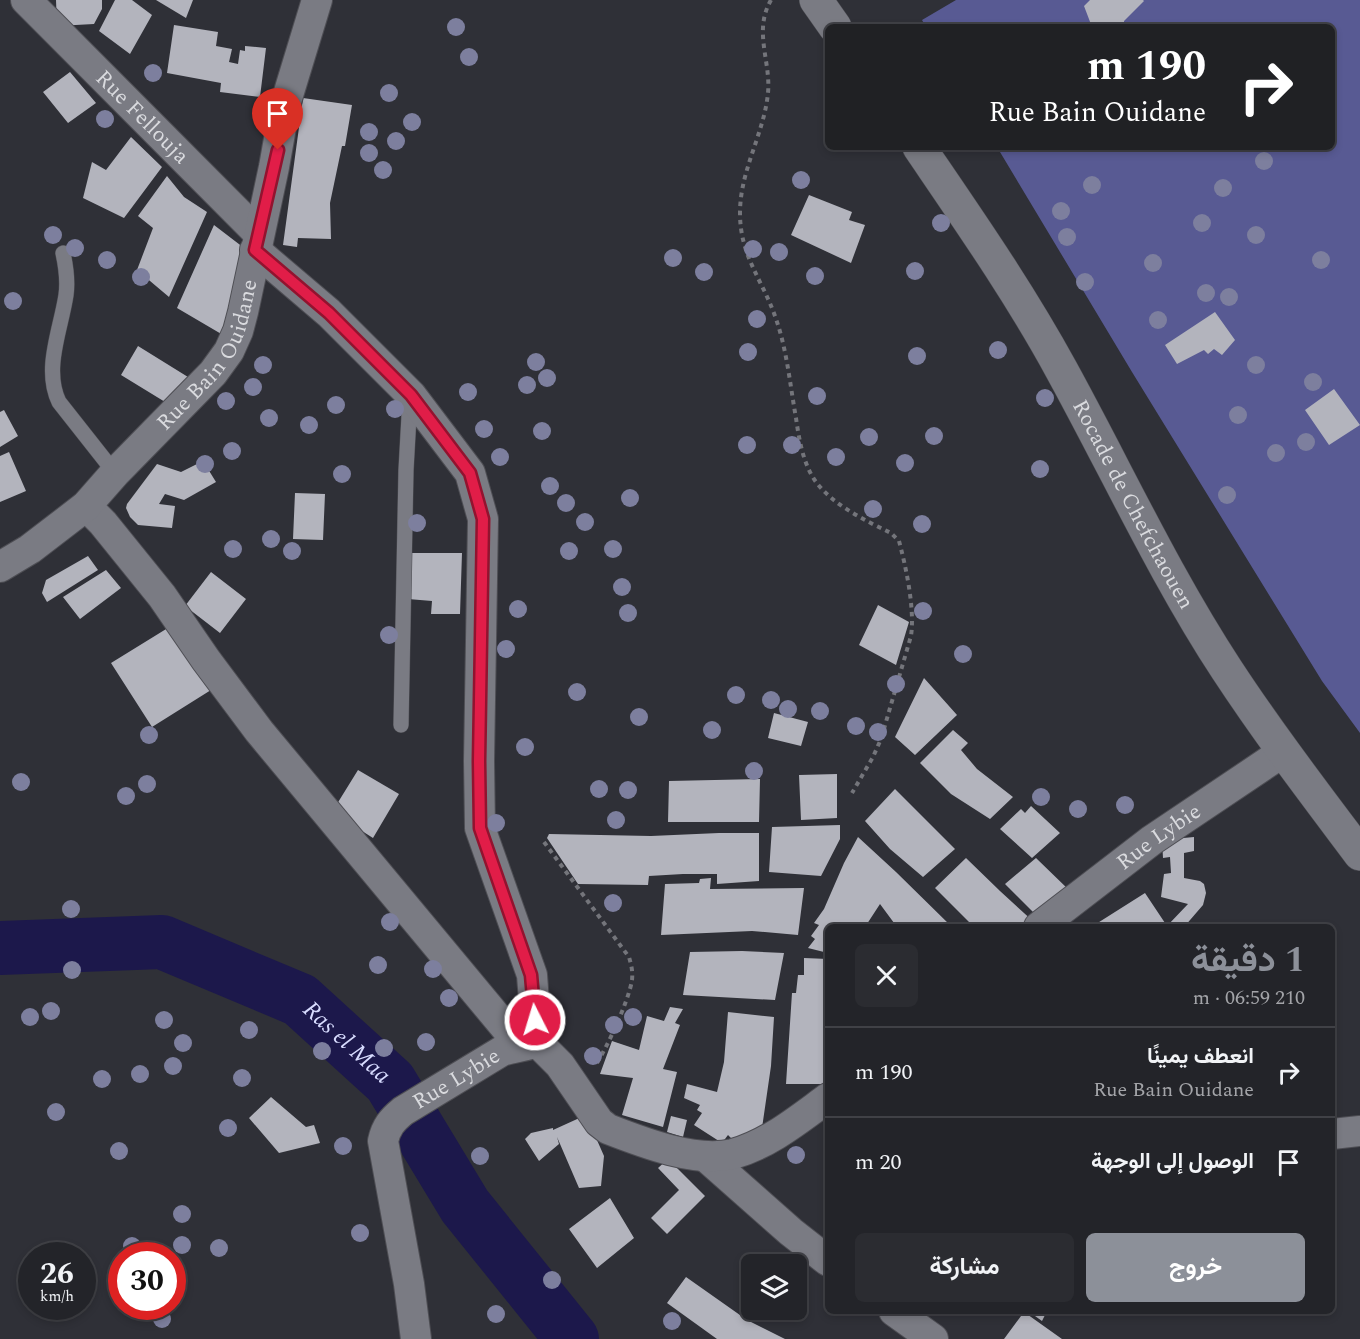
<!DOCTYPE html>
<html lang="ar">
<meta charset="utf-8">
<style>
body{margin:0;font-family:Spectral,Vazirmatn,serif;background:#2b2c31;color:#f1f3f6;direction:rtl;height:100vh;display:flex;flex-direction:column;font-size:22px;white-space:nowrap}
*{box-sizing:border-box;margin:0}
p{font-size:20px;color:#a3a4a8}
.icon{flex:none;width:33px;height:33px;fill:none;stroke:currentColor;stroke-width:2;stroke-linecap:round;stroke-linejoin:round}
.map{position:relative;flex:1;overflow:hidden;direction:ltr}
.details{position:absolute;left:825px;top:924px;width:510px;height:390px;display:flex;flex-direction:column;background:#232429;border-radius:9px;box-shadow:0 3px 9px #0003,0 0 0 2px #404146;direction:rtl}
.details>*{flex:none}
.banner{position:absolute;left:825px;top:24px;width:510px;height:126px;border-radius:9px;box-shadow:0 3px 9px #0003,0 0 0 2px #404146;direction:rtl;background:#202124;color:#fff;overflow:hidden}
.controls{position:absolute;left:741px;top:1254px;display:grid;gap:12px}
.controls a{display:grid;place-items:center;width:66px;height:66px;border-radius:9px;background:#232429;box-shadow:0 3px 9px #0003,0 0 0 2px #404146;font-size:30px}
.speed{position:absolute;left:18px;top:1242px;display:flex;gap:12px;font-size:30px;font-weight:700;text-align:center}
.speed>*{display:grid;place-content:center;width:78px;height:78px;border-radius:50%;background:#232429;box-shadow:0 3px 9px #0003,0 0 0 2px #404146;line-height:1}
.speed small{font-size:15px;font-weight:400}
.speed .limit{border:9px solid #d22;background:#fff;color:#111}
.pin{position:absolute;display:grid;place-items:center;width:51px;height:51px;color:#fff;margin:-62px -26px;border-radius:50% 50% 50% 0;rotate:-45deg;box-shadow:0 0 6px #0007}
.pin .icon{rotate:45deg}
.me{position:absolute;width:66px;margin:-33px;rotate:355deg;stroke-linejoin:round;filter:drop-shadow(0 0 4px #0008)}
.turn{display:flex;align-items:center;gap:21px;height:126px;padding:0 30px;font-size:27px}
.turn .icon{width:78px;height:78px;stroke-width:2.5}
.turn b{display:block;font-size:42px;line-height:51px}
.round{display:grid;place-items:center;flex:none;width:63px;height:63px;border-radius:9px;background:#2b2c31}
.head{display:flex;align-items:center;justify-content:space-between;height:102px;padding:0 30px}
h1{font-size:36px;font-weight:700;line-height:45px;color:#8c9099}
.cta{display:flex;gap:12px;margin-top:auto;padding:12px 30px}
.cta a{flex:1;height:69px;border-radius:9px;background:#8c9099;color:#fff;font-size:24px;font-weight:700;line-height:69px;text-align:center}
.cta a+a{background:#2b2c31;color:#f1f3f6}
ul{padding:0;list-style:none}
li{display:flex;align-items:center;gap:18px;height:90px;padding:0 30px;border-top:2px solid #404146}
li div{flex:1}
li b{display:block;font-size:22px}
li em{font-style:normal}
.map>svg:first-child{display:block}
.forest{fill:#585a93}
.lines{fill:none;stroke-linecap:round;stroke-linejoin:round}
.river{stroke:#1c184b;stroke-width:54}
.building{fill:#b3b4bd}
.service-casing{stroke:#4e4e54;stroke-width:16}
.minor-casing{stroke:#4e4e54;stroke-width:32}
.secondary-casing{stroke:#4e4e54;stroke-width:34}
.path{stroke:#74757b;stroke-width:4;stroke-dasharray:4.5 4.5;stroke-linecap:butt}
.service{stroke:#7a7b83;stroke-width:15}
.minor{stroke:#7a7b83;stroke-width:30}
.secondary{stroke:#7a7b83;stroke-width:33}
.tree{fill:#7d7f9e}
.route-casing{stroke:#92132f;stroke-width:15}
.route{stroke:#e11d48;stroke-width:10}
.labels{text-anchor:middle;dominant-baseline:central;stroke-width:6;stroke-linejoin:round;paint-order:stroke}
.street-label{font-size:22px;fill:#d9dade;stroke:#2f3037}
.water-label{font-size:24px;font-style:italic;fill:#d7dbfe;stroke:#2f3037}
</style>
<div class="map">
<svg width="1360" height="1339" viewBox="0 0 1360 1339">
<rect width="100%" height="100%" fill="#2f3037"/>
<!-- forest -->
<path class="forest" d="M956,0H1360V733L1322,681L1132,372L997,147H1332V27H926L922,20Z"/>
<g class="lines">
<!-- river -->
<path class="river" id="s1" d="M0,948L162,942L300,1000L390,1082L465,1206L572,1339"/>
</g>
<!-- building -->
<path class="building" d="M56,0H102V9L94,24L57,26Z
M115,0H132L152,15L130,54L99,31Z
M156,0H193L186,18Z
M1090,0H1143L1144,1L1124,21V27H1092L1084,6Z
M174,25L218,32L216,46L232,49L229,62L238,64L240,50L245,51V46L266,48L260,97L220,92L221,83L167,73Z
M70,72L96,103L68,123L43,92Z
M303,98L352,105L345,146H342L330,203L331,239L298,238L297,247L283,245Z
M131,137L162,167L124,218L83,198L92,162L106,170Z
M167,176L184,197L207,212L169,297L137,270L153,228L138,216Z
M809,195L852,212L849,220L865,225L851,263L791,235Z
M214,225L248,251L223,335L177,308Z
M1215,312L1235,340L1222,355L1214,349L1208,354L1204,350L1177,364L1165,345Z
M138,346L188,377L170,405L121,375Z
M1334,389L1360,425L1329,445L1305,410Z
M4,410L18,436L0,447V412Z
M9,452L26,491L0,502V456Z
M203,461L216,482L184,500L165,494L159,504L175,506L172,528L138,525L130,517L126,508L127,504L157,464L181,472Z
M295,493L325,494L323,540L293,539Z
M410,553H462L460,614H431L432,601L408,599Z
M88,556L98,570L47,602L42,593L46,580Z
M106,570L121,588L80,619L63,597Z
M211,572L246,599L220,633L185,606Z
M878,605L909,622L896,665L859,645Z
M171,626L211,690L152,727L111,663Z
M924,678L957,715L915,755L895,737Z
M774,713L808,722L801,746L768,738Z
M953,730L968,743L961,750L977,769L1013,797L990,819L951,794L920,763Z
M358,770L399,794L373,838L332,812Z
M837,774V818L801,820L799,775Z
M760,779L759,822H668L669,781Z
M895,789L955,849L923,877L890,849L865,821Z
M1031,806L1060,833L1032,858L1000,829L1021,809L1025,813Z
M840,825V839L821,876L769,872L772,827Z
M719,833H759V881L717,884V874H683L649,876L648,885L578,884L547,838L549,834L651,836Z
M858,837L896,872L952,927H897L880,904L865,927H828V953L808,948L815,939L811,936L819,925L814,923L824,909L844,863Z
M1194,837V851L1184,853V878L1200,881L1204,884L1206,893L1203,905L1184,927H1098L1096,924L1145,893L1167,926L1188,904L1161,897L1164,874L1171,873L1170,857L1163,858L1162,840Z
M966,858L1000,891L1035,923L1030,927H974L935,888Z
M1036,858L1070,891L1039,918L1005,884Z
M711,878L710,889L804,888L798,935L752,931L661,935L665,884L699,883L700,879Z
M742,951L784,953L775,1000L683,995L690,952Z
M804,958L828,959V1084H786L792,993H796L798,975H804Z
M670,1007L683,1009L675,1023L680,1025L663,1069L677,1072L663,1127L622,1115L633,1078L600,1074L612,1041L639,1050L647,1016L664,1021Z
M728,1012L774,1017L771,1066L761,1135L737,1144L728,1135L722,1143L694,1125L702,1113L697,1110L700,1105L684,1098L687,1084L717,1092L724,1062Z
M271,1097L306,1127L314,1125L320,1143L279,1153L249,1118Z
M586,1115L604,1156L601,1186L579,1188L557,1137L559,1144L539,1161L525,1139L531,1133L553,1128V1130Z
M671,1116L687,1120L683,1137L667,1132Z
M668,1159L705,1196L667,1234L651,1218L679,1190L658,1168Z
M610,1198L634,1238L597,1268L569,1229Z
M686,1277L747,1320L785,1339H717L667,1303Z
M1028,1311H1047L1042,1321Z
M1024,1312L1062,1339H1004Z"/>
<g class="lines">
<!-- service casing -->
<g class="service-casing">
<path id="service" d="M63,253C66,267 68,281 66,295C61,329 43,369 59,402L115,473
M401,725L406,470L410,398"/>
</g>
<!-- minor casing -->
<g class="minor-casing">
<g id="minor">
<path id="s2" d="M26,0L259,234"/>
<path d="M255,250L329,313L411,395L470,473L483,519L479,761L480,828L532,975L537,1042"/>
<path d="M86,506L103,523L162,596L206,660L259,731L520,1045"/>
<path id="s3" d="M0,567L30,549L86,506L115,473L213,373L229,351L238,331L243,312L274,167L285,105L317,0"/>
<path id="s4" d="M1039,927L1152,840L1283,752"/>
<path d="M1332,1134L1360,1131"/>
<path d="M705,1156L791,1232L828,1261"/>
<path d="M894,1311L933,1339"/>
<path id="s5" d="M416,1339L409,1284L383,1141C386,1127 392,1120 403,1111L502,1051C511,1048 532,1045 537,1042L560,1065L599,1122L608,1129C644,1143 696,1163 733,1154C769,1144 799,1119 828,1098"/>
</g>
</g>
<!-- secondary casing -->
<g class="secondary-casing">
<g id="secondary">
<path d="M816,0L835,27"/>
<path id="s6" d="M919,147C968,219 1019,292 1061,369C1116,469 1164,574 1227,670C1269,734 1315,794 1360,854"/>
</g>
</g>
<!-- path -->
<path class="path" d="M771,0C753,31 771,61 768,93C764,134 740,170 740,213C740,257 763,280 776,319C787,350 790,385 796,418C799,439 803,464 816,482C833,505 866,521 891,533L899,541C906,567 915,609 911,636L881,739L873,757L852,793
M544,842L629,957C631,964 633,971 632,980C629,1000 607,1048 595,1066"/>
<!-- service -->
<use href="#service" class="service"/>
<!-- minor -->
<use href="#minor" class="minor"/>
<!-- secondary -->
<use href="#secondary" class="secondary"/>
</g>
<!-- trees -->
<g class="tree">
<circle cx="456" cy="27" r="9"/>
<circle cx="469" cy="57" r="9"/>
<circle cx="153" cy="73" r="9"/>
<circle cx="389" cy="93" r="9"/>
<circle cx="105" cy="119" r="9"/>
<circle cx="412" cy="122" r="9"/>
<circle cx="369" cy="132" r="9"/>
<circle cx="396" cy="141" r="9"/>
<circle cx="369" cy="153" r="9"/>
<circle cx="1264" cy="161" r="9"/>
<circle cx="383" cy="170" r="9"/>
<circle cx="801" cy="180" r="9"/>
<circle cx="1092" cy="185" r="9"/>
<circle cx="1223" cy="188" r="9"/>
<circle cx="1061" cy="211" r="9"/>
<circle cx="941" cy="223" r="9"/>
<circle cx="1202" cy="223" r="9"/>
<circle cx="53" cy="235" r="9"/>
<circle cx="1256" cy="235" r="9"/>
<circle cx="1067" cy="237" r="9"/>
<circle cx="75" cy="248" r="9"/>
<circle cx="753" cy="249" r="9"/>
<circle cx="779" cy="252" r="9"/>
<circle cx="673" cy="258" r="9"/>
<circle cx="107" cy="260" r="9"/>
<circle cx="1321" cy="260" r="9"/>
<circle cx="1153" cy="263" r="9"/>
<circle cx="915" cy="271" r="9"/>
<circle cx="704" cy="272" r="9"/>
<circle cx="815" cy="276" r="9"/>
<circle cx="141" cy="277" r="9"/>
<circle cx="1085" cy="282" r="9"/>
<circle cx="1206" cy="293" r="9"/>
<circle cx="1229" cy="297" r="9"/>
<circle cx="13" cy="301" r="9"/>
<circle cx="757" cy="319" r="9"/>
<circle cx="1158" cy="320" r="9"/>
<circle cx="998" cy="350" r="9"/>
<circle cx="748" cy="352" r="9"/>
<circle cx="917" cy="356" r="9"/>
<circle cx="536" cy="362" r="9"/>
<circle cx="263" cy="365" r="9"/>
<circle cx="1256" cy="365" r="9"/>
<circle cx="547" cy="378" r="9"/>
<circle cx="1313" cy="382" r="9"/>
<circle cx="527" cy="385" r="9"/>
<circle cx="253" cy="387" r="9"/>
<circle cx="468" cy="392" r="9"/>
<circle cx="817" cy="396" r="9"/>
<circle cx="1045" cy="398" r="9"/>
<circle cx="226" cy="401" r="9"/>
<circle cx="336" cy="405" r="9"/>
<circle cx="395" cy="409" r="9"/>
<circle cx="1238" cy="415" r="9"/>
<circle cx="269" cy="418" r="9"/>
<circle cx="309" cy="425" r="9"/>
<circle cx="484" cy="429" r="9"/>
<circle cx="542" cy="431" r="9"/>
<circle cx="934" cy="436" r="9"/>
<circle cx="869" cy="437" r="9"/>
<circle cx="1306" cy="442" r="9"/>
<circle cx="747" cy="445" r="9"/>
<circle cx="792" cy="445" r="9"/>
<circle cx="232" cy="451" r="9"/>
<circle cx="1276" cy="453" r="9"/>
<circle cx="500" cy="457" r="9"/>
<circle cx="836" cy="457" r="9"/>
<circle cx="905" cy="463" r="9"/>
<circle cx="205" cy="464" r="9"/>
<circle cx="1040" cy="469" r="9"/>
<circle cx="342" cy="474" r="9"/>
<circle cx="550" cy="486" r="9"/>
<circle cx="1227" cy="495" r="9"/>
<circle cx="630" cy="498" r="9"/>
<circle cx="566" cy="503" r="9"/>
<circle cx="873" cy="509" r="9"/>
<circle cx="585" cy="522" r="9"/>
<circle cx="417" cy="523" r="9"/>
<circle cx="922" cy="524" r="9"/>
<circle cx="271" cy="539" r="9"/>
<circle cx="233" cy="549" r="9"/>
<circle cx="613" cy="549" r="9"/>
<circle cx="292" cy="551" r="9"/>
<circle cx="569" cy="551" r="9"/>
<circle cx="622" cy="587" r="9"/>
<circle cx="518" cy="609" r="9"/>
<circle cx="923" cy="611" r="9"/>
<circle cx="628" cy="613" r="9"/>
<circle cx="389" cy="635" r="9"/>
<circle cx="506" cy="649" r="9"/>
<circle cx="963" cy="654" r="9"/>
<circle cx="896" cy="684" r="9"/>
<circle cx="577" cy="692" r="9"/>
<circle cx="736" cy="695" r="9"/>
<circle cx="771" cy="700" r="9"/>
<circle cx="788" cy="709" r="9"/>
<circle cx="820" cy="711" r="9"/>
<circle cx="639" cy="717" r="9"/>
<circle cx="856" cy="726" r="9"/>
<circle cx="712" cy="730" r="9"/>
<circle cx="878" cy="732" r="9"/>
<circle cx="149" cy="735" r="9"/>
<circle cx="525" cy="747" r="9"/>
<circle cx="754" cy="771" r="9"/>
<circle cx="21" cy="782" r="9"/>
<circle cx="147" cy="784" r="9"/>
<circle cx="599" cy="789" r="9"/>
<circle cx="628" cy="790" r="9"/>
<circle cx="126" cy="796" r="9"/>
<circle cx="1041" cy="797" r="9"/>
<circle cx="1125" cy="805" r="9"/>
<circle cx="1078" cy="809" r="9"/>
<circle cx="616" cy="820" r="9"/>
<circle cx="496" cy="823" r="9"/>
<circle cx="613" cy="903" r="9"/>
<circle cx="71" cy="909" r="9"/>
<circle cx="390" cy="922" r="9"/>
<circle cx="378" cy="965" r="9"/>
<circle cx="433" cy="969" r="9"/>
<circle cx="72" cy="970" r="9"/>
<circle cx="449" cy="998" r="9"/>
<circle cx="51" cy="1011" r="9"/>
<circle cx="30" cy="1017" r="9"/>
<circle cx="633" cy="1017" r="9"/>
<circle cx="164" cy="1020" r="9"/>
<circle cx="614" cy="1025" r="9"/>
<circle cx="249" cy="1030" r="9"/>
<circle cx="426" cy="1042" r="9"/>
<circle cx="183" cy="1043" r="9"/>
<circle cx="384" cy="1048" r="9"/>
<circle cx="322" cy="1051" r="9"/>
<circle cx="593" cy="1056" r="9"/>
<circle cx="173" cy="1066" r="9"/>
<circle cx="140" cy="1074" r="9"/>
<circle cx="242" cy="1078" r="9"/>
<circle cx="102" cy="1079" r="9"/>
<circle cx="56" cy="1112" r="9"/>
<circle cx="228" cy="1128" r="9"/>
<circle cx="343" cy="1146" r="9"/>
<circle cx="119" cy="1151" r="9"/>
<circle cx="796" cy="1155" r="9"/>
<circle cx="480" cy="1156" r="9"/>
<circle cx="182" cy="1214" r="9"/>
<circle cx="360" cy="1233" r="9"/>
<circle cx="182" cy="1245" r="9"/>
<circle cx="132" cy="1246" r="9"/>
<circle cx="219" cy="1248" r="9"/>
<circle cx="552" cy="1280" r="9"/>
<circle cx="496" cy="1314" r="9"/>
<circle cx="162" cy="1319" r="9"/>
<circle cx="672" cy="1321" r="9"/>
</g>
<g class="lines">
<!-- route casing -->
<g class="route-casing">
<path id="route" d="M278,150L255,250L329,313L411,395L470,473L483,519L479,761L480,828L531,975L535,1020"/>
</g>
<!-- route -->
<use href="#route" class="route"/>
</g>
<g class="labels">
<!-- street labels -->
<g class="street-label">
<text stroke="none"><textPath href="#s2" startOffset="165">Rue Fellouja</textPath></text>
<text stroke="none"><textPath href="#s3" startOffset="303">Rue Bain Ouidane</textPath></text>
<text stroke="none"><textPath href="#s6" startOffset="417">Rocade de Chefchaouen</textPath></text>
<text stroke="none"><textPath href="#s4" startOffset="150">Rue Lybie</textPath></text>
<text stroke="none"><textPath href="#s5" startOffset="300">Rue Lybie</textPath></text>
</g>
<!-- water labels -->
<g class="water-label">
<text stroke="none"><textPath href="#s1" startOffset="375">Ras el Maa</textPath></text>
</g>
</g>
</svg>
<div class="controls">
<a><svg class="icon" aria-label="layers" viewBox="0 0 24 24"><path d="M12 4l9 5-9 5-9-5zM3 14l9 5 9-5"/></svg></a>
</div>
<div class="speed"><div>26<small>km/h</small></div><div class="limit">30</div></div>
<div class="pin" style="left:278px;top:150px;background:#d93025"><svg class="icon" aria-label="arrive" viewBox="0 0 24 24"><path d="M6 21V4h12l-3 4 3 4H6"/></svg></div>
<svg class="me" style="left:535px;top:1020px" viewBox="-20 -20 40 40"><circle r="17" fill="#e11d48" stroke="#fff" stroke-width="3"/><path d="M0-11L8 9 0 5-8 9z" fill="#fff"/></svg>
<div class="banner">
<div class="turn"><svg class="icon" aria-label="right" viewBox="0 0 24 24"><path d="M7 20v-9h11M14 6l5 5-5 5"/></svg><div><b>190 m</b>Rue Bain Ouidane</div></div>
</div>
<section class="details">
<div class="head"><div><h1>1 دقيقة</h1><p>210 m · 06:59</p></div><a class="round"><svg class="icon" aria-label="close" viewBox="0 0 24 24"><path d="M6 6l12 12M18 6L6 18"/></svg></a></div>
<ul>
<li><svg class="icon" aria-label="right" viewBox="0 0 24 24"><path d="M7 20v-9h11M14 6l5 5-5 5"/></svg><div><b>انعطف يمينًا</b><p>Rue Bain Ouidane</p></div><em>190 m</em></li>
<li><svg class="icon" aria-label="arrive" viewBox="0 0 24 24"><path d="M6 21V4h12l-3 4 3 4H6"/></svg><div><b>الوصول إلى الوجهة</b></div><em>20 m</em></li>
</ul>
<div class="cta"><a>خروج</a><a>مشاركة</a></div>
</section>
</div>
